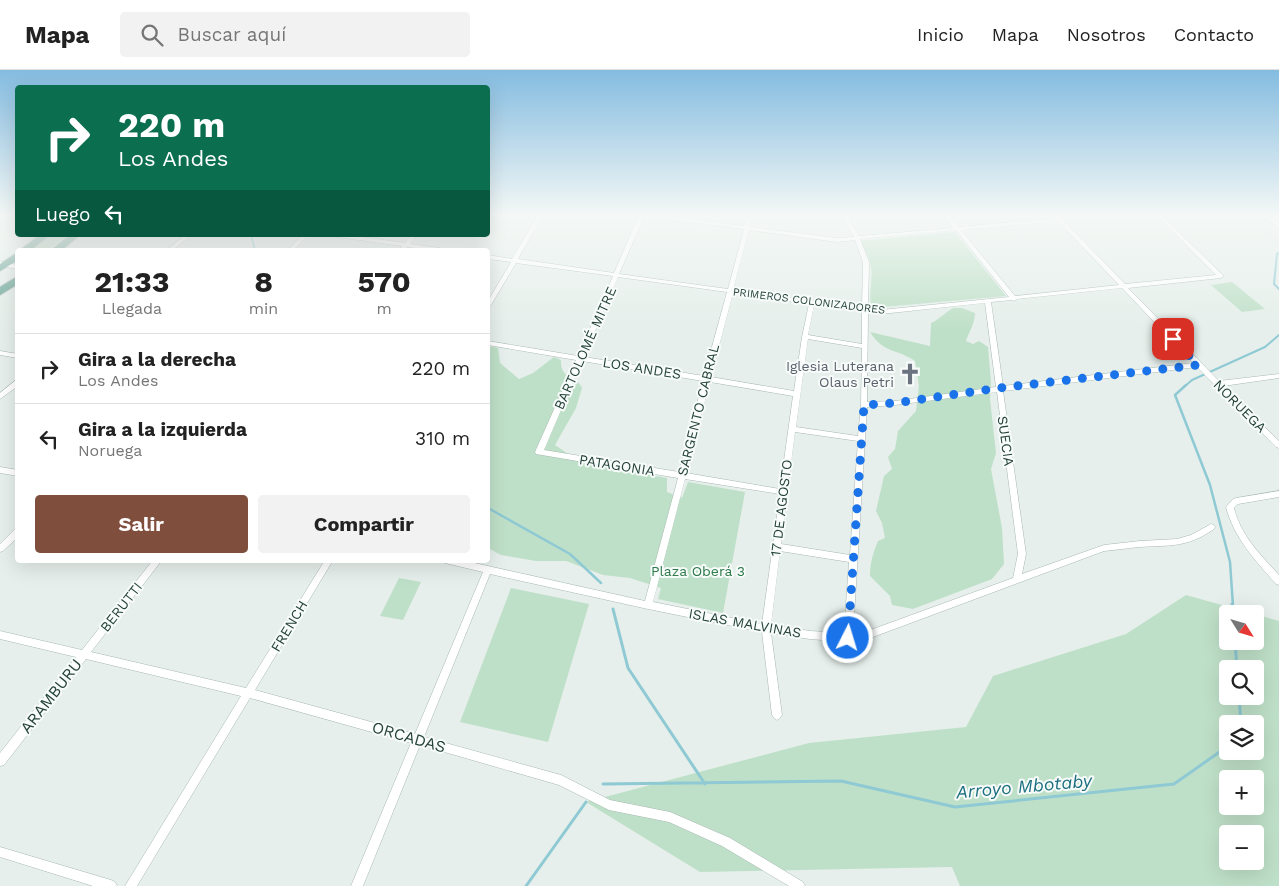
<!DOCTYPE html>
<html lang="es">
<meta charset="utf-8">
<style>
body{margin:0;font-family:"Work Sans",sans-serif;background:#f2f2f2;color:#222;height:100vh;display:flex;flex-direction:column;font-size:19px;white-space:nowrap}
*{box-sizing:border-box;margin:0}
p{font-size:16px;color:#767676}
.icon{flex:none;width:28px;height:28px;fill:none;stroke:currentColor;stroke-width:2;stroke-linecap:round;stroke-linejoin:round}
.map{position:relative;flex:1;overflow:hidden}
.side{position:absolute;left:15px;top:178px;width:475px;height:315px;display:flex;flex-direction:column;background:#fff;border-radius:5px;box-shadow:0 5px 20px #0002}
.side>*{flex:none}
.top-card{position:absolute;left:15px;top:15px;width:475px;height:152px;border-radius:5px;box-shadow:0 5px 20px #0002;background:#0b6e4f;color:#fff;overflow:hidden}
.needle{width:32px;rotate:127deg}
.controls{position:absolute;left:1219px;top:535px;display:grid;gap:10px}
.controls a{display:grid;place-items:center;width:45px;height:45px;border-radius:5px;background:#fff;box-shadow:0 5px 20px #0002;font-size:25px}
.pin{position:absolute;display:grid;place-items:center;width:42px;height:42px;color:#fff;margin:-21px;border-radius:10px;box-shadow:0 2px 8px #0006}
.me{position:absolute;width:55px;margin:-28px;rotate:5deg;stroke-linejoin:round;filter:drop-shadow(0 0 4px #0008)}
.turn{display:flex;align-items:center;gap:18px;height:105px;padding:0 20px;font-size:22px}
.turn .icon{width:65px;height:65px;stroke-width:2.5}
.turn b{display:block;font-size:35px;line-height:42px}
.then{display:flex;align-items:center;height:48px;padding:0 20px;background:#0003;gap:10px;font-size:19px}
.eta{display:flex;justify-content:space-evenly;align-items:center;height:85px;text-align:center}
.eta b{font-size:30px;font-weight:700;line-height:35px}
.cta{display:flex;gap:10px;margin-top:auto;padding:10px 20px}
.cta a{flex:1;height:58px;border-radius:5px;background:#804e3d;color:#fff;font-size:20px;font-weight:700;line-height:58px;text-align:center}
.cta a+a{background:#f2f2f2;color:#222}
ul{padding:0;list-style:none}
li{display:flex;align-items:center;gap:15px;height:70px;padding:0 20px;border-top:1px solid #e0e0e0}
li div{flex:1}
li b{display:block;font-size:19px}
li em{font-style:normal}
header{display:flex;align-items:center;gap:30px;box-sizing:border-box;height:70px;padding:0 25px;background:#fff;border-bottom:1px solid #e0e0e0}
header strong{font-size:24px}
nav{display:flex;gap:28px;margin-inline-start:auto;font-size:18px}
.search{width:350px;height:45px;background:#f2f2f2;display:flex;align-items:center;gap:12px;box-sizing:border-box;padding:0 18px;border-radius:5px;color:#767676;font-size:19px}
.map>svg:first-child{display:block}
.green{fill:#bfe0c8;fill-rule:evenodd}
.lines{fill:none;stroke-linecap:round;stroke-linejoin:round}
.stream-far2{stroke:#8ec9d4;stroke-width:2}
.stream-far1{stroke:#8ec9d4;stroke-width:2.5}
.stream{stroke:#8ec9d4;stroke-width:3}
.minor-casing{stroke:#a8b8b2;stroke-width:1}
.primary-casing{stroke:#c2cac8;stroke-width:2}
.minor{fill:#fff;fill-rule:evenodd}
.primary{fill:#6aa596;fill-rule:evenodd}
.route{stroke:#1a73e8;stroke-width:9;stroke-dasharray:0 16.2}
.labels{text-anchor:middle;dominant-baseline:central;stroke-width:4;stroke-linejoin:round;paint-order:stroke}
.far-street-label{font-size:11px;fill:#24423a;stroke:#f7fbf9}
.street-label{font-size:14px;fill:#24423a;stroke:#f7fbf9}
.worship-label{font-size:14px;fill:#5b616d;stroke:#f7fbf9;text-anchor:end}
.park-label{font-size:14px;fill:#2d7a4b;stroke:#f7fbf9}
.near-street-label{font-size:16px;fill:#24423a;stroke:#f7fbf9}
.near-water-label{font-size:18px;font-style:italic;fill:#1c6f80;stroke:#f7fbf9}
</style>
<header>
<strong>Mapa</strong>
<div class="search"><svg class="icon" aria-label="search" viewBox="0 0 24 24"><circle cx="10" cy="10" r="6"/><path d="M15 15l6 6"/></svg>Buscar aquí</div>
<nav><a>Inicio</a><a>Mapa</a><a>Nosotros</a><a>Contacto</a></nav>
</header>
<div class="map">
<svg width="1279" height="816" viewBox="0 0 1279 816">
<rect width="100%" height="100%" fill="#e6efeb"/>
<!-- green -->
<path class="green" d="M955,162L1006,226L872,238C868,224 873,211 871,197C870,188 864,180 860,171Z
M50,165H68L48,180H30Z
M1232,212L1265,239L1242,242L1211,215Z
M953,238H962L975,243C975,253 969,262 966,271L973,274L979,271L988,277L991,312L990,329L996,383L991,399L1002,458L1004,494L992,509L913,539L892,535L890,526L870,506C870,493 873,483 878,471L885,468L882,453L876,441L884,406L892,399L888,387L895,379L898,361L916,341L919,316L915,291C896,278 884,284 870,262L930,276L931,253C940,249 944,243 953,238Z
M488,276L498,278L500,293L519,309L533,303L554,287L561,290C560,310 575,304 582,318L576,338L555,375L580,392L667,408V422L682,428L688,412L745,422L723,543L658,529L661,518L630,508L603,505L566,491H536L501,485L488,478Z
M399,508L421,512L403,550L380,546Z
M511,518L589,534L548,672L460,652Z
M1186,525L1254,544H1228V571H1255V544L1279,551V816H960L952,797L700,802L586,732L809,673L966,657L993,606L1126,564ZM1228,599H1255V626H1228ZM1228,654H1255V681H1228ZM1228,709H1255V736H1228ZM1228,764H1255V791H1228Z"/>
<g class="lines">
<!-- stream-far2 -->
<path class="stream-far2" d="M251,165L255,180
M1279,183L1277,184L1274,214L1279,219
M1184,317L1192,310L1265,277L1279,265"/>
<!-- stream-far1 -->
<path class="stream-far1" d="M1186,315L1175,325L1210,415L1230,492L1233,536
M488,438L570,484L601,513"/>
<!-- stream -->
<path class="stream" d="M1232,534L1233,544
M613,539L628,598L705,714
M1235,571L1237,599
M1239,626L1241,654
M603,714L841,711L955,737L1174,714L1228,676
M526,816L586,732"/>
<!-- minor casing -->
<g class="minor-casing">
<path id="minor" d="M538,145H543L518,189L614,203L639,145H645L619,204L728,219L744,159L649,147L647,145H663L744,156L747,145H753L750,157L837,168L854,167L841,145H846L859,166L953,158L944,145H949L959,157L1055,148V146L1057,145L1060,148L1085,145H1106L1104,147L1063,150L1125,214L1216,205L1156,145H1161L1224,206L1221,208L1128,218L1219,311L1279,304V308L1223,316L1279,371V378L1276,377L1197,297L1003,321L1026,484L1022,504L1104,475L1140,471L1177,469L1191,465L1211,454L1214,455L1215,457L1214,459C1187,478 1170,475 1139,477C1128,478 1116,480 1104,481L865,570L848,572L810,569L771,563L782,645L780,648L777,650L774,648L772,645L762,562L648,539L490,504L424,667L561,705L610,730L670,742L730,768L803,812L805,816H789L722,776L669,752L609,740L559,715L420,675L363,816H351L411,673L250,628L137,816H125L241,626L86,589L4,695L0,696V683L76,587L0,569V561L82,580L153,490H162L91,582L246,618L325,490H333L255,620L415,664L483,502L445,493L442,492L441,490H461L645,531L678,408L536,384L535,382L576,290L488,275V271L578,286L613,206L516,193L491,235L488,237V231L511,192L488,189V185L512,189ZM1058,151L1119,215L1015,226L961,160ZM749,160L837,172L855,170L863,192L862,237L733,220ZM956,160L1009,227L881,240L868,238L869,192L860,169ZM618,207L727,222L704,306L584,287ZM1122,218L1193,293L1003,316L991,232L1012,230L1014,231L1017,229ZM733,223L809,234L802,267L794,321L711,307ZM985,233L996,317L895,331L867,332L868,242L881,244ZM814,235L862,241V274L808,265ZM808,269L862,278L861,335L858,366L796,357ZM582,291L703,311L679,402L544,380ZM710,312L793,326L780,419L686,403ZM997,322L1018,484L1013,508L865,562L853,563L867,337L895,335ZM795,362L858,371L850,485L781,474ZM685,409L780,424L762,554L653,532ZM780,481L849,492L844,563L810,561L771,555Z
M1262,145H1268L1279,153V158Z
M185,165H191L173,180H167Z
M302,165H308L294,180H288Z
M334,165H348L405,173L411,165H417L410,174L440,178L443,180H429L407,177L405,180H399L402,176L337,167Z
M0,192L18,195V199L0,196Z
M0,281L18,284V288L0,285Z
M16,310H18V316L0,329V323Z
M0,397L18,400V406L0,403Z
M1279,421V427L1238,434L1234,438C1241,466 1260,484 1279,505V515L1276,514C1255,490 1234,468 1226,437L1233,429L1236,428Z
M18,458V467L3,481L0,482V474L15,459Z
M0,777L111,810L115,812L117,816H93L0,787Z"/>
</g>
<!-- primary casing -->
<g class="primary-casing">
<path id="primary" d="M40,165H50L31,180H20Z
M70,165H80L62,180H51Z
M18,182V190L0,201V194Z
M18,206V214L0,225V217Z"/>
</g>
<!-- minor -->
<use href="#minor" class="minor"/>
<!-- primary -->
<use href="#primary" class="primary"/>
</g>
<!-- sky -->
<linearGradient id="sky" x2="0" y2="1"><stop stop-color="#84bce0"/><stop offset="0.56" stop-color="#f4f8f6"/><stop offset="1" stop-color="#f4f8f6" stop-opacity="0"/></linearGradient>
<rect width="1279" height="259" fill="url(#sky)"/>
<g class="lines">
<!-- route -->
<path class="route" d="M848,568L864,335L895,333L999,318L1198,295L1173,269"/>
</g>
<!-- icons -->
<defs>
<g id="church-bare" transform="scale(1.725)"><path d="M-1.2-6h2.4v3.5h3.3v2.4h-3.3V6h-2.4V-.1h-3.3v-2.4h3.3Z" fill="#6b7280" stroke="#f7fbf9" stroke-width="2.5" paint-order="stroke"/></g>
</defs>
<g fill-rule="evenodd">
<use href="#church-bare" x="910" y="304"/>
</g>
<g class="labels">
<!-- far-street labels -->
<g class="far-street-label">
<text transform="translate(809 231) rotate(7)">PRIMEROS COLONIZADORES</text>
</g>
<!-- street labels -->
<g class="street-label">
<text transform="translate(585 278) rotate(-66)">BARTOLOMÉ MITRE</text>
<text transform="translate(642 298) rotate(9)">LOS ANDES</text>
<text transform="translate(1240 336) rotate(45)">NORUEGA</text>
<text transform="translate(698 340) rotate(-76)">SARGENTO CABRAL</text>
<text transform="translate(1006 371) rotate(82)">SUECIA</text>
<text transform="translate(617 395) rotate(9)">PATAGONIA</text>
<text transform="translate(781 438) rotate(-83)">17 DE AGOSTO</text>
<text transform="translate(121 537) rotate(-52)">BERUTTI</text>
<text transform="translate(745 553) rotate(10)">ISLAS MALVINAS</text>
<text transform="translate(289 556) rotate(-59)">FRENCH</text>
</g>
<!-- worship labels -->
<g class="worship-label">
<text x="894" y="296">Iglesia Luterana<tspan x="894" dy="16">Olaus Petri</tspan></text>
</g>
<!-- park labels -->
<g class="park-label">
<text x="698" y="501">Plaza Oberá 3</text>
</g>
<!-- near-street labels -->
<g class="near-street-label">
<text transform="translate(51 626) rotate(-52)">ARAMBURU</text>
<text transform="translate(409 667) rotate(16)">ORCADAS</text>
</g>
<!-- near-water labels -->
<g class="near-water-label">
<text transform="translate(1024 716) rotate(-5)">Arroyo Mbotaby</text>
</g>
</g>
</svg>
<div class="controls">
<a><svg class="needle" viewBox="-14 -14 28 28"><path d="M0-13l5 13h-10z" fill="#e53935"/><path d="M0 13l5-13h-10z" fill="#767676"/></svg></a>
<a><svg class="icon" aria-label="search" viewBox="0 0 24 24"><circle cx="10" cy="10" r="6"/><path d="M15 15l6 6"/></svg></a>
<a><svg class="icon" aria-label="layers" viewBox="0 0 24 24"><path d="M12 4l9 5-9 5-9-5zM3 14l9 5 9-5"/></svg></a>
<a>+</a>
<a>−</a>
</div>
<div class="pin" style="left:1173px;top:269px;background:#d93025"><svg class="icon" aria-label="arrive" viewBox="0 0 24 24"><path d="M6 21V4h12l-3 4 3 4H6"/></svg></div>
<svg class="me" style="left:848px;top:568px" viewBox="-20 -20 40 40"><circle r="17" fill="#1a73e8" stroke="#fff" stroke-width="3"/><path d="M0-11L8 9 0 5-8 9z" fill="#fff"/></svg>
<div class="top-card">
<div class="turn"><svg class="icon" aria-label="right" viewBox="0 0 24 24"><path d="M7 20v-9h11M14 6l5 5-5 5"/></svg><div><b>220 m</b>Los Andes</div></div>
<div class="then">Luego<svg class="icon" aria-label="left" viewBox="0 0 24 24"><path d="M17 20v-9H6M10 6l-5 5 5 5"/></svg></div>
</div>
<section class="side">
<div class="eta">
<div><b>21:33</b><p>Llegada</p></div>
<div><b>8</b><p>min</p></div>
<div><b>570</b><p>m</p></div>
</div>
<ul>
<li><svg class="icon" aria-label="right" viewBox="0 0 24 24"><path d="M7 20v-9h11M14 6l5 5-5 5"/></svg><div><b>Gira a la derecha</b><p>Los Andes</p></div><em>220 m</em></li>
<li><svg class="icon" aria-label="left" viewBox="0 0 24 24"><path d="M17 20v-9H6M10 6l-5 5 5 5"/></svg><div><b>Gira a la izquierda</b><p>Noruega</p></div><em>310 m</em></li>
</ul>
<div class="cta"><a>Salir</a><a>Compartir</a></div>
</section>
</div>
